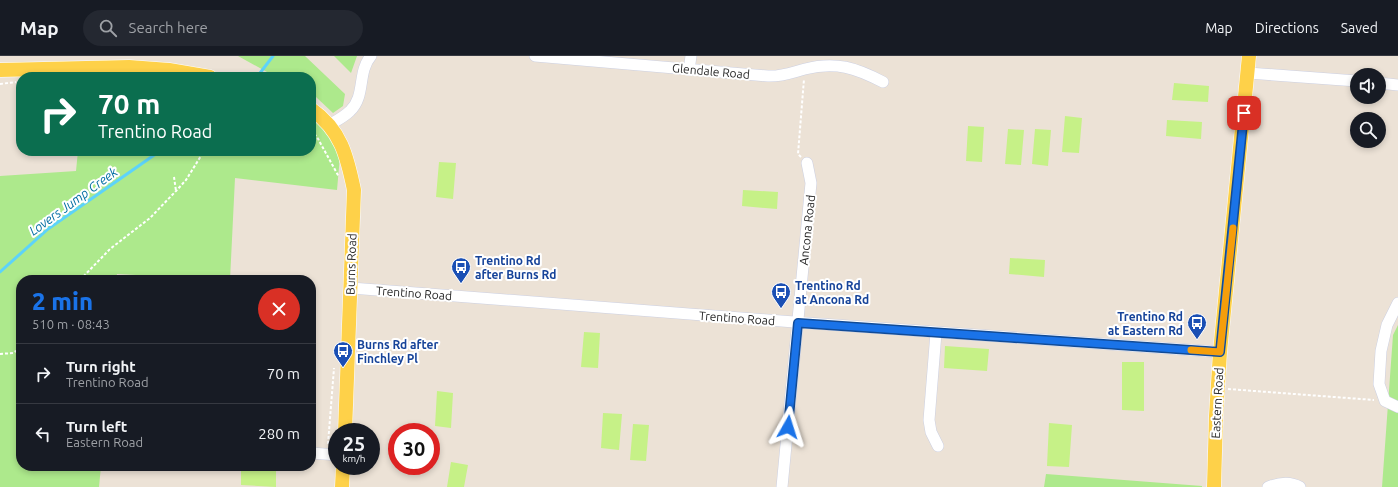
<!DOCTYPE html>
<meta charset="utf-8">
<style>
body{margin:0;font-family:Ubuntu,sans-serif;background:#242831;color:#f1f3f6;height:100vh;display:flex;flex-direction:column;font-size:15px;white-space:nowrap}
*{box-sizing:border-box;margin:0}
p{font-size:13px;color:#9ea1a6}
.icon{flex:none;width:22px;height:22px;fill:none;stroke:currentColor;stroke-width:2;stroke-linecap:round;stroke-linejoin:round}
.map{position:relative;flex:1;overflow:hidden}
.panel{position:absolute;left:16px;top:219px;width:300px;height:196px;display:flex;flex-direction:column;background:#171b24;border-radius:16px;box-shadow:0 2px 6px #0003}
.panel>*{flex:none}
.top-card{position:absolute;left:16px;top:16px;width:300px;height:84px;border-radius:16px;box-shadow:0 2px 6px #0003;background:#0b6e4f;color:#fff;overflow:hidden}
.tools{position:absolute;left:1350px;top:12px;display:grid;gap:8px}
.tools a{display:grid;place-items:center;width:36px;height:36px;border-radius:50%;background:#171b24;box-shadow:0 2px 6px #0003;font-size:20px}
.speed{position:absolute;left:328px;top:367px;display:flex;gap:8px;font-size:20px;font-weight:700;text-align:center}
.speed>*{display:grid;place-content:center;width:52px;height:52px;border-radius:50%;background:#171b24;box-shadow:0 2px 6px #0003;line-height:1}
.speed small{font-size:10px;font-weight:400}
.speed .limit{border:6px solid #d22;background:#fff;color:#111}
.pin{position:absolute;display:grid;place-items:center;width:34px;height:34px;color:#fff;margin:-17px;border-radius:8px;box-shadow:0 2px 6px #0006}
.me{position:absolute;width:44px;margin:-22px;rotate:6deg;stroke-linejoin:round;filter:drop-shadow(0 0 3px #0008)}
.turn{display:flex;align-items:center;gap:14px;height:84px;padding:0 16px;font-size:18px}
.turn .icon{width:52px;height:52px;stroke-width:2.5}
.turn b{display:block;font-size:28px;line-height:34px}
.round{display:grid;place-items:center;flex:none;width:42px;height:42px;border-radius:21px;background:#242831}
.summary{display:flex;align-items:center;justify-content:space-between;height:68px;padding:0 16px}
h1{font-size:24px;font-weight:800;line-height:30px;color:#1a73e8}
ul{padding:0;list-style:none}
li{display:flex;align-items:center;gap:12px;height:60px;padding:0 16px;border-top:1px solid #363941}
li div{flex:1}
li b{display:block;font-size:15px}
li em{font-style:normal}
header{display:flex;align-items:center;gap:24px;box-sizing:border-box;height:56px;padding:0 20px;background:#171b24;border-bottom:1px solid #363941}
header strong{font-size:19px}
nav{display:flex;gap:22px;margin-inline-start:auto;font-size:14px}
.search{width:280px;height:36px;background:#242831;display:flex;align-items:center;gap:10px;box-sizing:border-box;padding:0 14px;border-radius:22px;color:#9ea1a6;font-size:15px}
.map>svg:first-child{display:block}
.green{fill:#ade98c}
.pitch{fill:#c6f187}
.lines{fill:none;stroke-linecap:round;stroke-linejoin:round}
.stream{stroke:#5dd3fa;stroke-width:3}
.minor-casing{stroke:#ccd0e2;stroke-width:12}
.major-casing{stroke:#fff;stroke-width:15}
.path{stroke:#fff;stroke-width:2;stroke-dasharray:3 2;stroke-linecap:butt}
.minor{stroke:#fff;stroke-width:11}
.major{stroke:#fed149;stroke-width:14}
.route-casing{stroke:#114b97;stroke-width:10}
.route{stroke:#1a73e8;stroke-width:7}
.slow{stroke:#f59e0b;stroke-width:7}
.labels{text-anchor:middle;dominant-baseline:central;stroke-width:4;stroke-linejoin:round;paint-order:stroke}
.street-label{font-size:12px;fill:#272727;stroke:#fff}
.transit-label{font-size:12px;font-weight:bold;fill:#164399;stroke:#fff;text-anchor:start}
.water-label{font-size:13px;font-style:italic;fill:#006da2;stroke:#fff}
</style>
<header>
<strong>Map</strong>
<div class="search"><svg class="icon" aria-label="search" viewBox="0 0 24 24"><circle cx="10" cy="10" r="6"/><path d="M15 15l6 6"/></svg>Search here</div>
<nav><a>Map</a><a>Directions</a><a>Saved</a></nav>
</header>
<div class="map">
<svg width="1398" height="431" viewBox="0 0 1398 431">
<rect width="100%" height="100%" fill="#ece2d6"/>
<!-- green -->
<path class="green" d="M238,0H305L345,38L343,50L333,57L316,41L311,39V21H276Z
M334,0H357L351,17Z
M311,62L331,76L340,100L337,134L235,122L230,224L117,218L116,224H21V410H101L99,431H0V120L76,115L78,95H311Z
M1398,269V431H1382L1393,279Z
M1046,418L1202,430V431H1044Z"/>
<!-- pitch -->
<path class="pitch" d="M1174,27L1209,30L1208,46L1172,44Z
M1065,60L1082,62L1079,97L1062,96Z
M1167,64L1202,66L1201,83L1166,80Z
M968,70L984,71L982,106L966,105Z
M1008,73L1024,74L1021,109L1005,108Z
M1035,73L1051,74L1048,110L1032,108Z
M439,106L456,107L453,143L436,141Z
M743,134L778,136L777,153L742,150Z
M1010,202L1045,204L1044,221L1009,218Z
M584,276L600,277L598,312L581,311Z
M945,290L989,293L987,315L944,312Z
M1122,306H1144V355L1122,354Z
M437,335L453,337L451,372L435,370Z
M603,357L622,358L619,394L601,392Z
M1049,367L1072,369L1069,411L1047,410Z
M633,368L649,369L646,405L630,404Z
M451,406L468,409L464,431H447Z
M241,413L276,415V431L241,429Z"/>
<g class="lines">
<!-- stream -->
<path class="stream" d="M257,21L273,0
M0,216L48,173L160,95"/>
<!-- minor casing -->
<g class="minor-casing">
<path id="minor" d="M535,0L768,20C781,21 793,16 805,13C836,5 856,12 883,26
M689,14L691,0
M1248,17L1357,25
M1379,27L1398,29
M329,69C336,65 344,61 350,55C366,40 357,16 371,0
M351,232L807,267L1220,296
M1398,247L1387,269L1381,295L1379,328L1385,345L1398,351
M936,277L929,364L931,376L938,390
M311,397L337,399
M782,431L811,127L807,107
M1268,431C1278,427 1290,425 1300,431"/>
</g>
<!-- major casing -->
<g class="major-casing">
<path id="major" d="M0,14L129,11L169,14L210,21
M311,53C341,74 347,100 354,134L345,376
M342,431L343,410
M1214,431L1216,360L1220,296L1249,0"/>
</g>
<!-- path -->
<path class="path" d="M0,28L16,26
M311,74L317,81L339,121
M801,101L798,98L804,23
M174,121L176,135
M80,224L110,193L150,162L176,135L186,124L204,95
M0,298L13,297L21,292
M1228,333L1374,344
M328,388L334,312"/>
<!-- minor -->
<use href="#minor" class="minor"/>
<!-- major -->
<use href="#major" class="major"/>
</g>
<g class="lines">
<!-- route casing -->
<g class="route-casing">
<path id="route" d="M788,371L798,267L1220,296L1244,57"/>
</g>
<!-- route -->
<use href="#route" class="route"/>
<!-- slow -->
<path class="slow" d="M1191,294L1220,296L1233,172"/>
</g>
<!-- icons -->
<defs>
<g id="bus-pin" transform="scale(1)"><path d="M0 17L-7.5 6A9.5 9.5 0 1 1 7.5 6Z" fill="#1a4fb4" stroke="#fff"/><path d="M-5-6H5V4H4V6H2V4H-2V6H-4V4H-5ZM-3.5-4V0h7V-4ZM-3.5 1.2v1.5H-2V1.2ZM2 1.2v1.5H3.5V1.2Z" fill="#fff"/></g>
</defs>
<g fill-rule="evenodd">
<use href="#bus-pin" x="461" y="211"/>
<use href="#bus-pin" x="781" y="236"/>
<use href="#bus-pin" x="1197" y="267"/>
<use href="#bus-pin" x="343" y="295"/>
</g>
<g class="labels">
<!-- street labels -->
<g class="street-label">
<text transform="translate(711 15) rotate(5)">Glendale Road</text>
<text transform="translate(807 174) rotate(-84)">Ancona Road</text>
<text transform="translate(351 208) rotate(-88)">Burns Road</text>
<text transform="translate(414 237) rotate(4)">Trentino Road</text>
<text transform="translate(737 262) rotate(4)">Trentino Road</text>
<text transform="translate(1217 347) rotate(-87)">Eastern Road</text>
</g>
<!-- transit labels -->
<g class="transit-label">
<text x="475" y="204">Trentino Rd<tspan x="475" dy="14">after Burns Rd</tspan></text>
<text x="795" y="229">Trentino Rd<tspan x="795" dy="14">at Ancona Rd</tspan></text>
<text x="1183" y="260" text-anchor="end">Trentino Rd<tspan x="1183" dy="14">at Eastern Rd</tspan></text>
<text x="357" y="288">Burns Rd after<tspan x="357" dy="14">Finchley Pl</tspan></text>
</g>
<!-- water labels -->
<g class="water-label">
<text transform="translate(73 145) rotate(-36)">Lovers Jump Creek</text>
</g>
</g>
</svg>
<div class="tools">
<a><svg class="icon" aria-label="sound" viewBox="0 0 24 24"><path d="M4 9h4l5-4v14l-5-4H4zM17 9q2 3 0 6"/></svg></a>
<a><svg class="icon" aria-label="search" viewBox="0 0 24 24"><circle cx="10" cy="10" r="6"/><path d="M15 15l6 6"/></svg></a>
</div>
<div class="speed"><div>25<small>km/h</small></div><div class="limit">30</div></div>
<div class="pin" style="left:1244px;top:57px;background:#d93025"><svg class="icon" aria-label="arrive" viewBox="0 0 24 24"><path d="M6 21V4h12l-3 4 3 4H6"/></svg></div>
<svg class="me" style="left:788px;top:371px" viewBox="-20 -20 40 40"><path d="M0-17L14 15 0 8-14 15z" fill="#1a73e8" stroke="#fff" stroke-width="4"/></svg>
<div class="top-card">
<div class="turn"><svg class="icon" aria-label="right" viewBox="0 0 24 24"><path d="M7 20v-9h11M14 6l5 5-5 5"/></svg><div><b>70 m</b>Trentino Road</div></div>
</div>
<section class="panel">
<div class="summary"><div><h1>2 min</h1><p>510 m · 08:43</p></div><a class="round" style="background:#d93025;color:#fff"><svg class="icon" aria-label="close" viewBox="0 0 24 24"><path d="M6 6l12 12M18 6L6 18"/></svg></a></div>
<ul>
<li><svg class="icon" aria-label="right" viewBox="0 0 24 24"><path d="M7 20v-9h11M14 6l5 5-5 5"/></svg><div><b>Turn right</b><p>Trentino Road</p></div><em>70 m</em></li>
<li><svg class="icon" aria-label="left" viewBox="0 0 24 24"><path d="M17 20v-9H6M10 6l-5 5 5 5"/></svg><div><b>Turn left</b><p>Eastern Road</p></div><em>280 m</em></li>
</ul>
</section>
</div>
